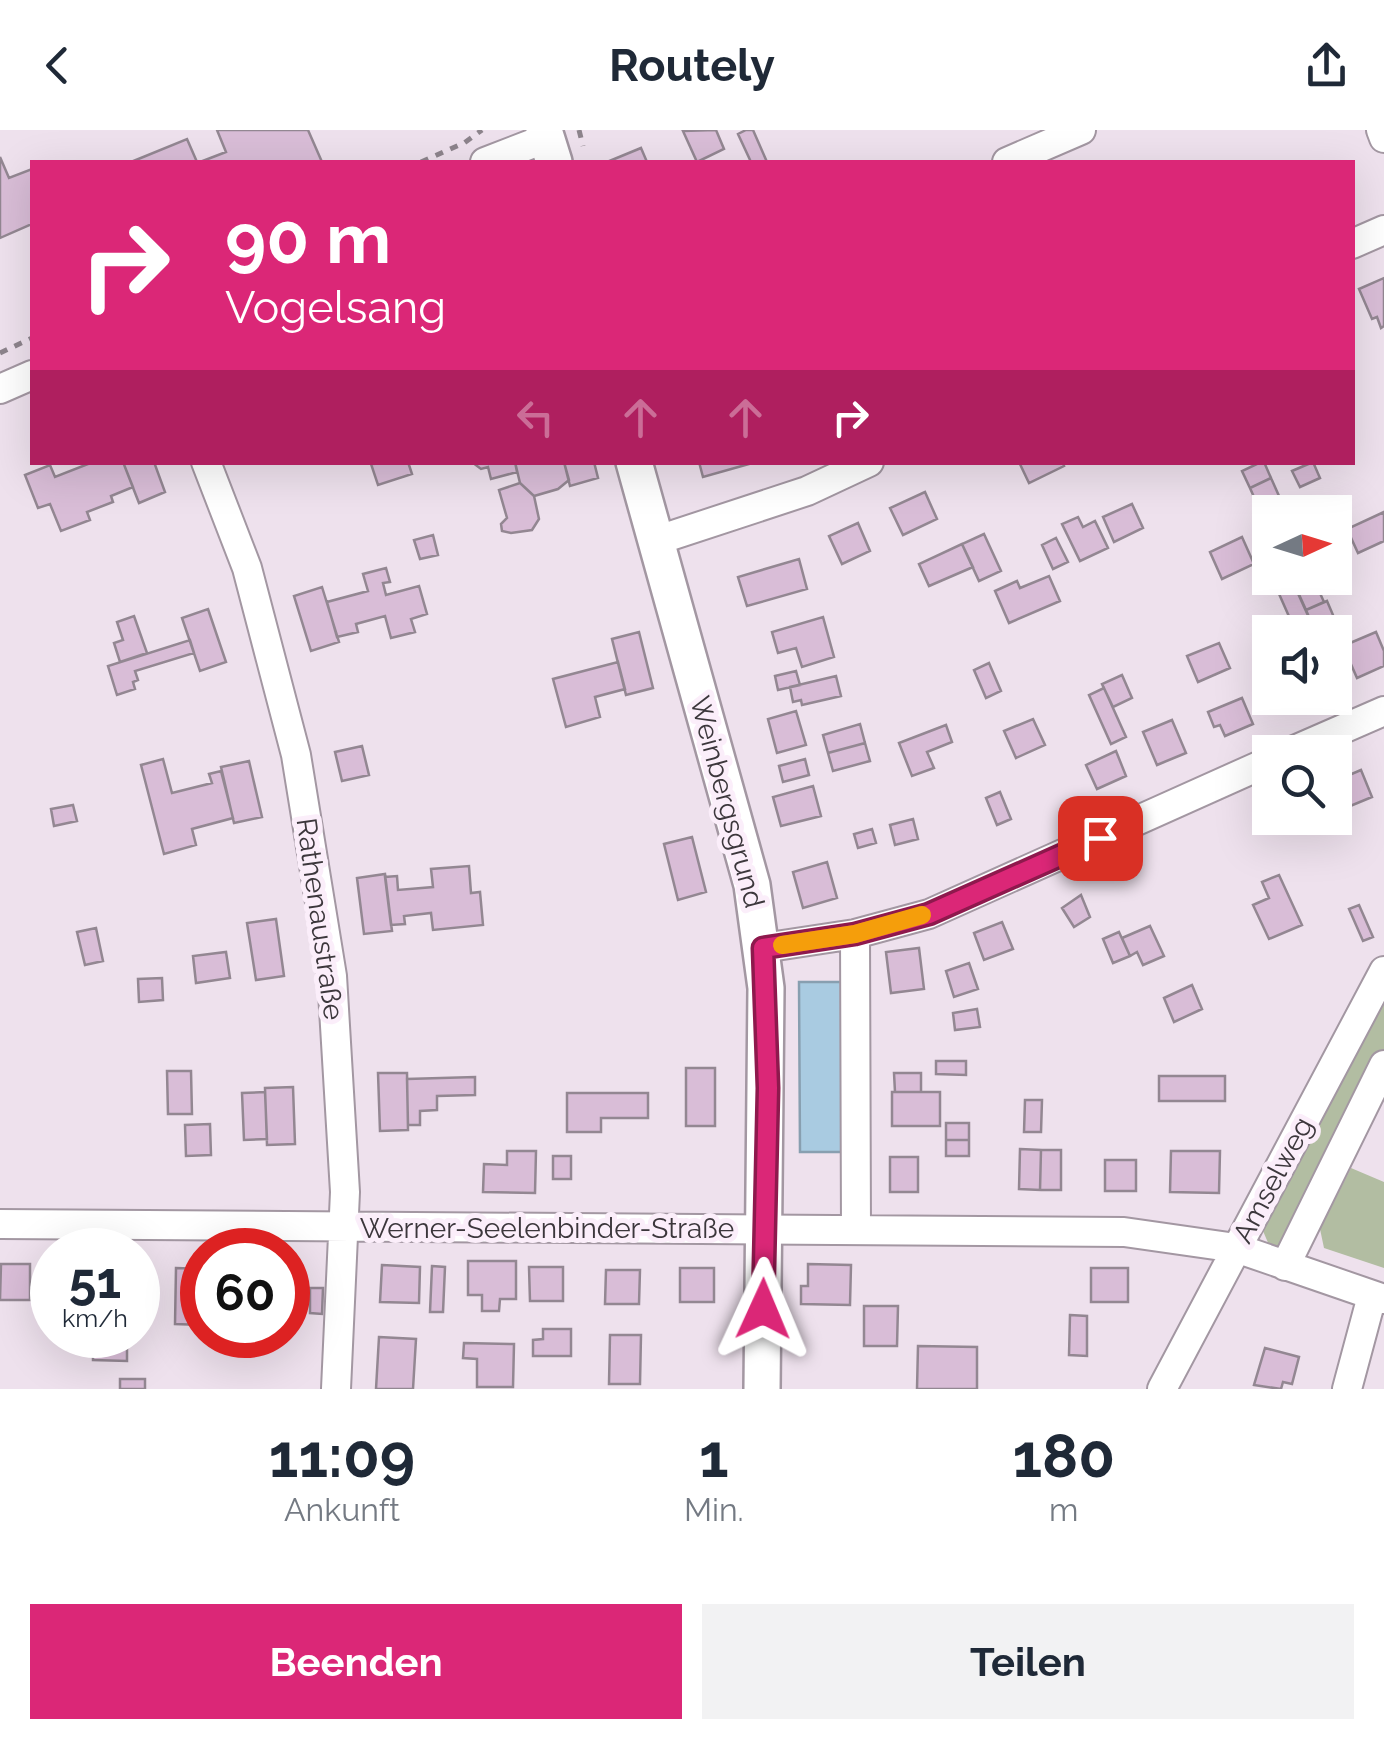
<!DOCTYPE html>
<html lang="de">
<meta charset="utf-8">
<style>
body{margin:0;font-family:Raleway,sans-serif;background:#f2f2f3;color:#1f2937;height:100vh;display:flex;flex-direction:column;font-size:38px;white-space:nowrap}
*{box-sizing:border-box;margin:0}
p{font-size:32px;color:#747a83}
.icon{flex:none;width:55px;height:55px;fill:none;stroke:currentColor;stroke-width:2;stroke-linecap:round;stroke-linejoin:round}
.map{position:relative;height:1259px;overflow:hidden}
.drawer{display:flex;flex-direction:column;background:#fff;flex:1}
.drawer>*{flex:none}
.hud{position:absolute;left:30px;top:30px;width:1325px;height:305px;border-radius:0px;box-shadow:0 10px 40px #0002;background:#db2777;color:#fff;overflow:hidden}
.needle{width:65px;rotate:86deg}
.tools{position:absolute;left:1252px;top:365px;display:grid;gap:20px}
.tools a{display:grid;place-items:center;width:100px;height:100px;border-radius:0px;background:#fff;box-shadow:0 10px 40px #0002;font-size:50px}
.speed{position:absolute;left:30px;top:1098px;display:flex;gap:20px;font-size:50px;font-weight:700;text-align:center}
.speed>*{display:grid;place-content:center;width:130px;height:130px;border-radius:50%;background:#fff;box-shadow:0 10px 40px #0002;line-height:1}
.speed small{font-size:25px;font-weight:400}
.speed .limit{border:15px solid #d22;background:#fff;color:#111}
.pin{position:absolute;display:grid;place-items:center;width:85px;height:85px;color:#fff;margin:-42px;border-radius:20px;box-shadow:0 5px 15px #0006}
.me{position:absolute;width:110px;margin:-55px;rotate:1deg;stroke-linejoin:round;filter:drop-shadow(0 0 8px #0008)}
.turn{display:flex;align-items:center;gap:35px;height:210px;padding:0 30px;font-size:45px}
.turn .icon{width:130px;height:130px;stroke-width:2.5}
.turn b{display:block;font-size:70px;line-height:85px}
.lanes{display:flex;align-items:center;height:95px;padding:0 30px;background:#0003;justify-content:center;gap:50px;direction:ltr}
.lanes .off{opacity:.35}
.eta{display:flex;justify-content:space-evenly;align-items:center;height:170px;text-align:center}
.eta b{font-size:60px;font-weight:700;line-height:70px}
.primary-button{display:flex;gap:20px;margin-top:auto;padding:20px 30px}
.primary-button a{flex:1;height:115px;border-radius:0px;background:#db2777;color:#fff;font-size:40px;font-weight:700;line-height:115px;text-align:center}
.primary-button a+a{background:#f2f2f3;color:#1f2937}
header{display:flex;justify-content:space-between;align-items:center;height:130px;padding:0 30px;background:#fff;font-size:45px;font-weight:700}
.map>svg:first-child{display:block}
.green{fill:#b2bda2}
.water{fill:#a9cbe1;stroke:#889fb0;stroke-width:2.5}
.building{fill:#d9bdd7;stroke:#938792;stroke-width:2.5}
.lines{fill:none;stroke-linecap:round;stroke-linejoin:round}
.minor-casing{stroke:#a397a2;stroke-width:32}
.major-casing{stroke:#a397a2;stroke-width:40}
.path{stroke:#8d848c;stroke-width:5;stroke-dasharray:8 8;stroke-linecap:butt}
.minor{stroke:#fff;stroke-width:28}
.major{stroke:#fff;stroke-width:35}
.route-casing{stroke:#8e194d;stroke-width:25}
.route{stroke:#db2777;stroke-width:18}
.slow{stroke:#f59e0b;stroke-width:18}
.labels{text-anchor:middle;dominant-baseline:central;stroke-width:10;stroke-linejoin:round;paint-order:stroke}
.street-label{font-size:28px;fill:#3c373c;stroke:#fbeefa}
</style>
<header><svg class="icon" aria-label="back" viewBox="0 0 24 24"><path d="M15 5l-7 7 7 7"/></svg>Routely<svg class="icon" aria-label="share" viewBox="0 0 24 24"><path d="M12 15V3M7 8l5-5 5 5M5 13v7h14v-7"/></svg></header>
<div class="map">
<svg width="1384" height="1259" viewBox="0 0 1384 1259">
<rect width="100%" height="100%" fill="#eee1ed"/>
<!-- green -->
<path class="green" d="M1384,861V921L1289,1109L1277,1117L1269,1115L1263,1101V1090Z
M1351,1038L1384,1052V1138L1324,1118L1320,1099Z"/>
<!-- water -->
<path class="water" d="M799,852H845L846,1022H800Z"/>
<!-- building -->
<path class="building" d="M217,0H308L322,32H200L226,22Z
M716,0L724,19L697,32L683,1Z
M746,0H753L767,32H751L738,4Z
M187,9L197,32H131Z
M641,18L647,32H607Z
M0,27L9,48L32,39V94L0,108Z
M1384,148V196L1381,198L1377,187L1372,189L1359,159Z
M93,332H123L133,357L111,366L113,372L87,382L90,390L61,401L50,374L38,378L25,345L50,335L55,347Z
M123,332H154L165,362L139,373Z
M408,332L412,344L378,355L371,334Z
M515,332H564L569,350L558,359L534,366L520,353Z
M515,332L517,342L491,349L488,337L481,339L473,333Z
M564,332H594L598,348L570,356Z
M699,332H756L703,347Z
M1019,332H1062L1064,336L1029,353Z
M1261,332H1264L1271,348L1250,358L1242,341Z
M1313,332L1320,348L1300,357L1292,341Z
M1271,348L1279,366L1258,376L1250,358Z
M520,353L534,366L539,389L532,400L511,403L502,401L501,394L507,388L499,360Z
M925,362L937,389L903,405L890,378Z
M1132,374L1143,398L1114,412L1103,387Z
M1384,382V411L1358,423L1347,399Z
M1078,387L1083,397L1095,391L1108,418L1080,431L1062,394Z
M858,393L870,421L842,434L829,406Z
M984,404L1001,441L979,451L962,414Z
M433,405L438,425L420,429L414,410Z
M1242,407L1254,434L1222,449L1210,422Z
M1056,408L1068,432L1053,439L1042,415Z
M962,414L973,437L929,456L919,434Z
M799,429L807,459L747,476L738,447Z
M386,438L390,452L383,453L386,465L419,456L427,484L411,489L415,502L391,508L385,486L356,494L358,502L337,507L327,472L368,461L363,444Z
M1049,446L1060,471L1009,493L995,461L1017,451L1020,458Z
M1272,448H1291L1315,501L1287,502L1283,495L1291,491Z
M1315,452L1324,472L1306,480L1297,460Z
M322,457L339,512L311,521L294,466Z
M1327,471L1336,492L1315,501L1306,480Z
M208,479L226,532L200,541L182,488Z
M134,486L147,523L120,532L114,513L123,510L117,492Z
M823,487L834,527L802,537L796,518L778,523L772,502Z
M639,502L653,558L626,565L612,509Z
M1376,502L1384,521V536L1357,548L1343,516Z
M190,510L194,523L135,541L138,550L133,552L135,559L117,565L108,536Z
M1219,513L1230,538L1198,552L1187,526Z
M618,532L625,559L595,567L600,587L566,597L553,549Z
M989,533L1001,561L986,568L974,540Z
M796,541L800,555L778,560L775,546Z
M1122,545L1132,568L1113,577L1102,554Z
M836,546L841,566L802,575L801,570L793,572L790,557Z
M1104,558L1126,607L1111,614L1089,565Z
M1242,568L1253,594L1225,606L1220,595L1214,597L1208,582Z
M796,581L806,615L777,623L768,589Z
M1033,589L1045,615L1016,628L1004,601Z
M1172,590L1186,623L1157,635L1143,602Z
M860,594L865,613L828,623L823,605Z
M946,595L952,612L927,622L934,638L912,646L899,613Z
M865,613L870,631L833,641L828,623Z
M362,616L369,645L342,651L335,622Z
M1116,621L1126,646L1097,659L1086,635Z
M163,629L172,663L212,653L209,644L221,641L233,688L192,699L196,715L164,724L141,635Z
M805,629L809,645L783,652L779,636Z
M249,631L262,687L234,693L221,637Z
M1361,640L1372,667L1343,679L1335,651Z
M813,656L821,686L781,696L773,667Z
M1000,662L1011,689L997,695L986,668Z
M73,675L77,691L54,696L51,679Z
M1278,688H1312L1313,692L1285,703Z
M913,689L918,709L895,715L890,695Z
M872,699L876,713L858,718L854,704Z
M692,707L706,762L678,770L664,714Z
M827,732L837,768L803,778L793,742Z
M469,736L471,763L480,762L483,795L433,800L431,783L404,786L405,794L391,795L385,747L397,746L398,760L433,757L431,739Z
M385,744L392,801L364,804L357,748Z
M1279,745L1302,795L1269,809L1253,775L1269,768L1262,752Z
M1081,765L1090,787L1074,797L1062,778Z
M1359,775L1373,807L1363,811L1349,779Z
M276,789L284,846L256,850L247,793Z
M1002,792L1013,819L984,830L974,803Z
M1150,796L1164,826L1143,835L1137,822L1130,826L1122,808Z
M96,798L103,831L85,835L77,802Z
M1119,802L1130,826L1113,833L1103,809Z
M919,818L924,859L891,863L886,822Z
M226,822L230,848L196,853L193,826Z
M969,833L978,859L954,867L946,841Z
M162,848L163,870L139,872L138,849Z
M1192,855L1202,879L1174,892L1164,868Z
M977,879L980,897L955,900L953,883Z
M936,931H966V945L936,944Z
M686,938H715V996H686Z
M167,941H191L192,984H168Z
M378,943H407L408,1000L380,1001Z
M894,943H921V962H895Z
M1159,946H1225V971H1159Z
M475,947V965L437,966V980L420,981V995H408L407,949Z
M293,957L295,1014L267,1015L265,958Z
M265,962L267,1009L244,1010L242,963Z
M892,962H940V996H892Z
M567,963H648V988H601V1002H567Z
M1025,970H1042L1041,1002H1024Z
M946,993H969V1010H946Z
M210,994L211,1025L186,1026L185,995Z
M946,1010H969V1026H946Z
M1020,1019L1041,1020L1040,1060L1019,1059Z
M1041,1020H1061V1060H1040Z
M507,1021H536L535,1063L483,1062L484,1034L507,1035Z
M1171,1021H1220L1219,1063L1170,1062Z
M553,1026H571V1049H553Z
M890,1027H918V1062H890Z
M1105,1030H1136V1061H1105Z
M468,1131H516V1169H500L499,1181H482V1165H468Z
M1,1134H30V1170H0Z
M808,1134L851,1135L850,1175L801,1174V1156H808Z
M382,1135L420,1137L419,1173L380,1172Z
M432,1136L445,1137L443,1182H430Z
M529,1137H563V1171H530Z
M176,1138L202,1139V1195L175,1194Z
M680,1138H714V1172H680Z
M1091,1138H1128V1172H1091Z
M606,1140H640L639,1174H605Z
M310,1158H323L322,1184L310,1183Z
M864,1176H898L897,1216H864Z
M1070,1185L1087,1186V1226L1069,1225Z
M543,1199H571V1226H533V1210L543,1209Z
M93,1205H127V1231L93,1230Z
M610,1205H641L640,1254H609Z
M379,1207L416,1209L413,1259H376Z
M464,1213L514,1214L513,1257H477V1229L463,1228Z
M918,1216L977,1217V1259H917Z
M1265,1218L1299,1227L1292,1254L1283,1252L1281,1259L1254,1255Z
M120,1249H145V1259H120Z"/>
<g class="lines">
<!-- minor casing -->
<g class="minor-casing">
<path id="minor" d="M1381,0L1384,8
M485,32L547,8
M1007,32L1081,0
M1352,114L1384,100
M0,259L32,245
M206,332L247,438L296,625L332,846L345,1062L336,1259
M655,411L807,361L869,332
M1290,622L1384,581
M855,804L856,1100
M763,818L855,804L929,784L1270,631
M0,1094L1124,1102L1236,1118L1384,1169
M1285,1136L1384,935
M1162,1259L1384,841
M1347,1259L1372,1166"/>
</g>
<!-- major casing -->
<g class="major-casing">
<path id="major" d="M544,0L554,32
M634,332L752,755L766,858L762,1259"/>
</g>
<!-- path -->
<path class="path" d="M579,0L583,16
M421,32L464,13L482,0
M0,223L32,208"/>
<!-- minor -->
<use href="#minor" class="minor"/>
<!-- major -->
<use href="#major" class="major"/>
</g>
<g class="lines">
<!-- route casing -->
<g class="route-casing">
<path id="route" d="M763,1179L768,958L763,818L855,804L929,784L1100,708"/>
</g>
<!-- route -->
<use href="#route" class="route"/>
<!-- slow -->
<path class="slow" d="M782,815L855,804L922,785"/>
</g>
<g class="labels">
<!-- street labels -->
<g class="street-label">
<text transform="translate(727 672) rotate(75)">Weinbergsgrund</text>
<text transform="translate(320 789) rotate(82)">Rathenaustraße</text>
<text transform="translate(1273 1050) rotate(-62)">Amselweg</text>
<text x="547" y="1098">Werner-Seelenbinder-Straße</text>
</g>
</g>
</svg>
<div class="tools">
<a><svg class="needle" viewBox="-14 -14 28 28"><path d="M0-13l5 13h-10z" fill="#e53935"/><path d="M0 13l5-13h-10z" fill="#747a83"/></svg></a>
<a><svg class="icon" aria-label="sound" viewBox="0 0 24 24"><path d="M4 9h4l5-4v14l-5-4H4zM17 9q2 3 0 6"/></svg></a>
<a><svg class="icon" aria-label="search" viewBox="0 0 24 24"><circle cx="10" cy="10" r="6"/><path d="M15 15l6 6"/></svg></a>
</div>
<div class="speed"><div>51<small>km/h</small></div><div class="limit">60</div></div>
<div class="pin" style="left:1100px;top:708px;background:#d93025"><svg class="icon" aria-label="arrive" viewBox="0 0 24 24"><path d="M6 21V4h12l-3 4 3 4H6"/></svg></div>
<svg class="me" style="left:763px;top:1179px" viewBox="-20 -20 40 40"><path d="M0-17L14 15 0 8-14 15z" fill="#db2777" stroke="#fff" stroke-width="4"/></svg>
<div class="hud">
<div class="turn"><svg class="icon" aria-label="right" viewBox="0 0 24 24"><path d="M7 20v-9h11M14 6l5 5-5 5"/></svg><div><b>90 m</b>Vogelsang</div></div>
<div class="lanes"><svg class="icon off" aria-label="left" viewBox="0 0 24 24"><path d="M17 20v-9H6M10 6l-5 5 5 5"/></svg><svg class="icon off" aria-label="ahead" viewBox="0 0 24 24"><path d="M12 20V5M6 11l6-6 6 6"/></svg><svg class="icon off" aria-label="ahead" viewBox="0 0 24 24"><path d="M12 20V5M6 11l6-6 6 6"/></svg><svg class="icon" aria-label="right" viewBox="0 0 24 24"><path d="M7 20v-9h11M14 6l5 5-5 5"/></svg></div>
</div>
</div>
<section class="drawer">
<div class="eta">
<div><b>11:09</b><p>Ankunft</p></div>
<div><b>1</b><p>Min.</p></div>
<div><b>180</b><p>m</p></div>
</div>
<div class="primary-button"><a>Beenden</a><a>Teilen</a></div>
</section>
